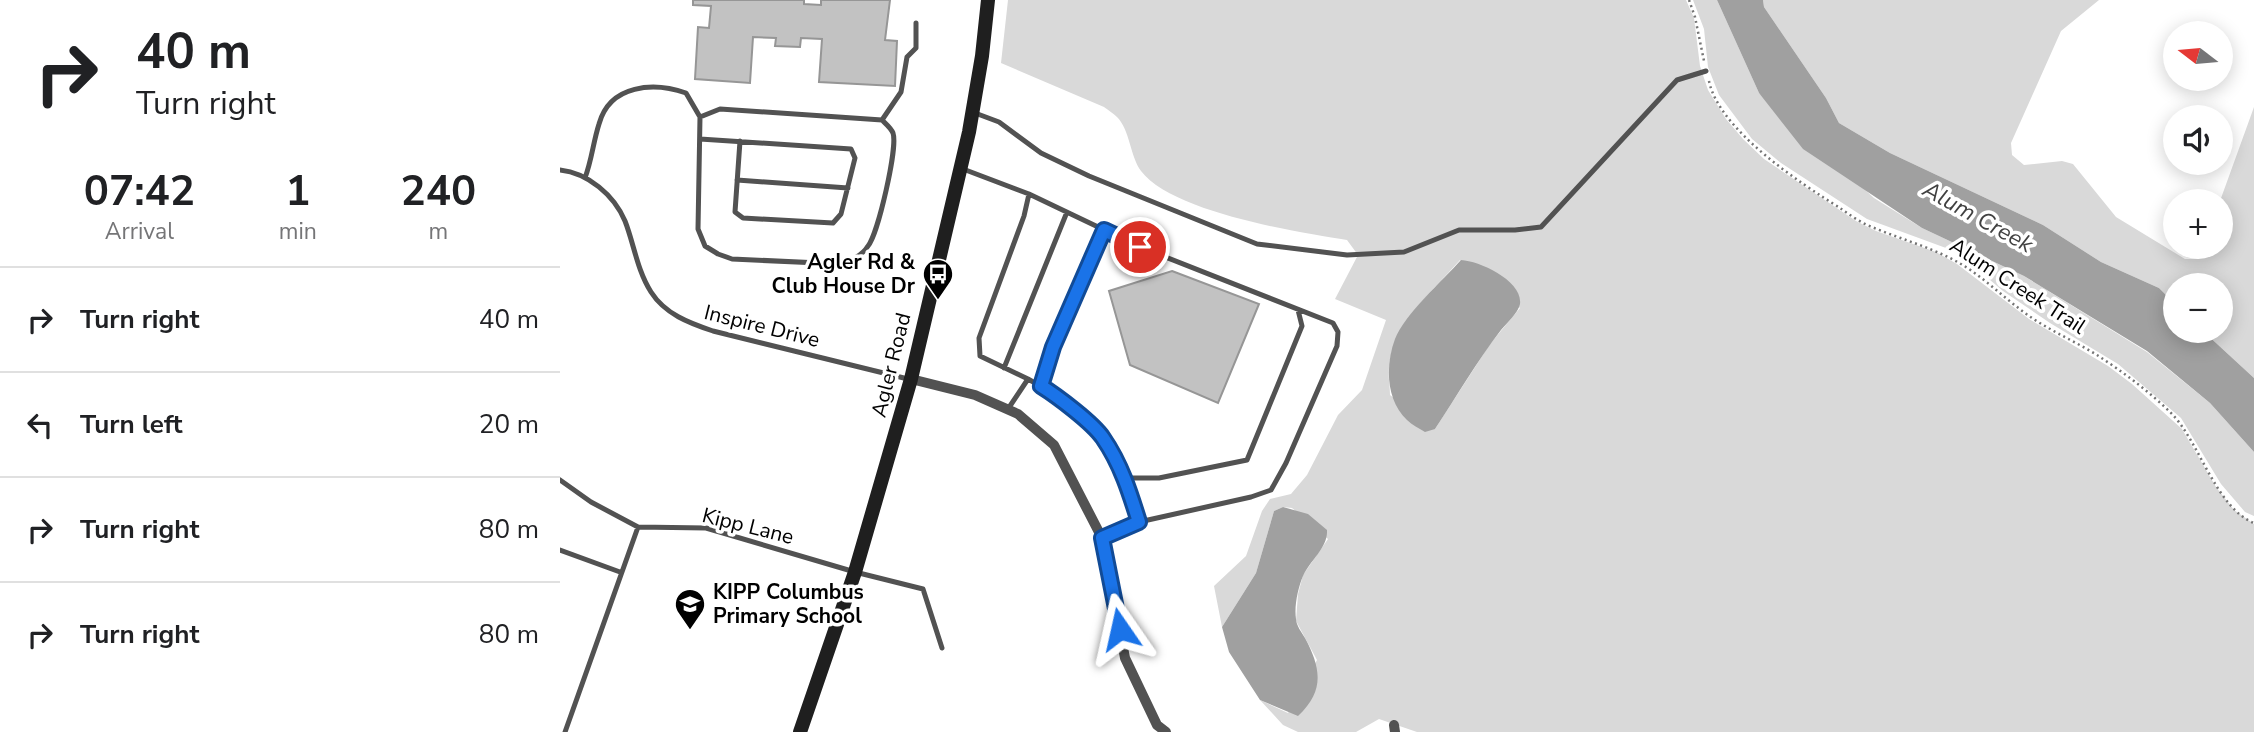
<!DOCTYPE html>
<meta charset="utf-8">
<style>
body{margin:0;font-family:"Nunito Sans",sans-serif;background:#f6f6f6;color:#202124;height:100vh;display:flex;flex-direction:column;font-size:26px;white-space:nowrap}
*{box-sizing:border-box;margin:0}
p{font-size:23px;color:#757577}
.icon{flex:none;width:38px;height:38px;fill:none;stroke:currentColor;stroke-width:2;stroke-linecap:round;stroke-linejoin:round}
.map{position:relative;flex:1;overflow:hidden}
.details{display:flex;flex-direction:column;background:#fff;width:560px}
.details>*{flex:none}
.hud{background:#fff;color:#202124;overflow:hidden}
.needle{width:46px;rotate:286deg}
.fabs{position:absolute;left:1603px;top:21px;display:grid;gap:14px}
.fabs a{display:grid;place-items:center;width:70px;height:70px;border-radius:50%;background:#fff;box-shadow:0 4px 18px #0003;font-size:35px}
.pin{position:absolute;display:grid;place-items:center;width:60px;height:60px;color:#fff;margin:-30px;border:4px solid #fff;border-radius:50%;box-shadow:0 2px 7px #0007}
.me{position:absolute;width:77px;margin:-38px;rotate:349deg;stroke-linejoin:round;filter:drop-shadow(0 0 5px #0008)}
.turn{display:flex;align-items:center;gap:24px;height:147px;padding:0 21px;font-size:32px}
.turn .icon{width:91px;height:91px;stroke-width:2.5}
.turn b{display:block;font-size:49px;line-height:60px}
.eta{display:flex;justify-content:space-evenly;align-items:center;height:119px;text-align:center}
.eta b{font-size:42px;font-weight:700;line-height:49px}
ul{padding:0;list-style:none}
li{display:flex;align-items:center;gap:21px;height:105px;padding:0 21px;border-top:2px solid #e0e0e0}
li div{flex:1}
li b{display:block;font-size:26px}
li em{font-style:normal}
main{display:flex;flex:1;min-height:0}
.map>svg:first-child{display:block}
.green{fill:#d9d9d9;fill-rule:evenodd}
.water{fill:#a0a0a0}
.building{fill:#c2c2c2;stroke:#969696;stroke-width:2}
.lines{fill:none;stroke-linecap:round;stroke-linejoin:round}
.path{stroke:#747474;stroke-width:2.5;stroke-dasharray:2 3.5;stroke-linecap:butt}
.lane{stroke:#525252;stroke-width:5}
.street{stroke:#525252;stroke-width:10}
.secondary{stroke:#1f1f1f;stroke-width:14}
.route-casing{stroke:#114b97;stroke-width:18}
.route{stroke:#1a73e8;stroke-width:12}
.labels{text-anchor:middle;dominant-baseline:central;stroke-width:7;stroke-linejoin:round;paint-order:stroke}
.poi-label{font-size:21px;font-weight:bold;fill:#000;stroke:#fff;text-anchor:end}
.street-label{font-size:21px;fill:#000;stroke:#fff}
.water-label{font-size:23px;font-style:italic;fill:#414141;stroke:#fff}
</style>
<main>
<section class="details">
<div class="hud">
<div class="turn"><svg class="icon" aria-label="right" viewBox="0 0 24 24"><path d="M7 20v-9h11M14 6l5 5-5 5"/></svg><div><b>40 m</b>Turn right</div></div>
</div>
<div class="eta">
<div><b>07:42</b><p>Arrival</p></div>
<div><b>1</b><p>min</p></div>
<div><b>240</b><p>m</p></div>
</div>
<ul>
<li><svg class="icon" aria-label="right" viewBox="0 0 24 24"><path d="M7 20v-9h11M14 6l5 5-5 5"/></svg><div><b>Turn right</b></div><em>40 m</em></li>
<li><svg class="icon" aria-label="left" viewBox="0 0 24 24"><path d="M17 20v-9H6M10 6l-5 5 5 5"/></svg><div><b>Turn left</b></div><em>20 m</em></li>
<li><svg class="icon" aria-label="right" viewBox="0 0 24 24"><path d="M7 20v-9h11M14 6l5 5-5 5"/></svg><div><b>Turn right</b></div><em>80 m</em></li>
<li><svg class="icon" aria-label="right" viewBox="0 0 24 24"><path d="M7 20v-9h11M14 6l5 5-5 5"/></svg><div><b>Turn right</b></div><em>80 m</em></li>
</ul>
</section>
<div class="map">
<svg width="1694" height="732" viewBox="0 0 1694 732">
<rect width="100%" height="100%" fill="#fff"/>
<!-- green -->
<path class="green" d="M448,0H1126L1134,18L1140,66L1148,90L1166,119L1183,139L1204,159L1296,221L1316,231L1376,252L1397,264L1469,319L1548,366L1572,384L1622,429L1656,487L1674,510L1694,524V732H857L819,719L796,732H738L723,725L700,700L728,713L757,660L736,621L738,594L743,575L768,539L732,508L723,507L714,511L696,573L662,627L654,586L686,556L702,511L710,499L731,494L747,475L778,415L802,390L826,320L775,299L798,255L787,240C736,232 612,212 581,171C570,156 570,130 557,117C553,113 548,110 544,107L441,63ZM900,260L960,308L930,344L875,429L830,395C830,386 828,377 829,368C832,324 873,291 900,260Z
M1133,0H1157L1199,93L1314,198L1362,228L1464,276L1587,352L1650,403L1694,452V516L1685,512L1661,484L1621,418L1558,364L1490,323L1443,291L1403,257L1386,248L1307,219L1221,163L1192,139L1159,95L1148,67L1144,29Z
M1203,0H1539L1501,31L1451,143L1452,155L1464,165L1502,161L1513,164L1556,217L1625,259H1639L1644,247H1661L1660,201L1694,107V378L1643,331H1661V285H1615V304L1599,288L1541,262L1483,225L1330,153L1279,123L1266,98L1204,7Z"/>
<!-- water -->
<path class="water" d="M1157,0H1203L1204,7L1266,98L1279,123L1330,153L1483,225L1541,262L1599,288L1615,304V331H1643L1694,378V452L1650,403L1587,351L1464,276L1362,228L1243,149L1199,93Z
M901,260C920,261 963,281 960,304C958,313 947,323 941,330C917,361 897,396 875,429L865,432C859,428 852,425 847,420C826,400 825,366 835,339C845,314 882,281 901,260Z
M723,507L748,514L767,530C768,548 750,560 743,576C738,588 734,606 736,619C736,625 742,633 745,638C761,668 765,691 738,716L700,700L669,652L662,627L696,573L714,511Z"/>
<!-- building -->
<path class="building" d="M133,0H244V4L261,5V0H330L325,40L337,41L335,86L259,82L262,39L241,38L240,47L215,46L216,38L193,37L190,83L135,79L138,27L149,28L151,6L133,5Z
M612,271L699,304L658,403L570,365L549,291Z"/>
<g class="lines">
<!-- path -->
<path class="path" d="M1129,0L1135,17L1144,61
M1149,81C1159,130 1240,183 1280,208C1290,215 1301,223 1312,227C1345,241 1379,249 1409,269C1431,284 1450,303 1472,318C1493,332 1516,342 1537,355C1563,372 1590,392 1612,414C1640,443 1656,508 1694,523"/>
<!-- lane -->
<path class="lane" d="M415,113L439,122L481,153L529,176L697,244L787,255L844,252L899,230H955L981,227L1117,80L1146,71
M322,120L341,92L347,57L356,48V23
M140,139L291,149L295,158L281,214L273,223L183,218L175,212L180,141
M403,169L469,194L580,247L773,323L778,332L777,346L726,463L711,490L691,497L579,522L542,538
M0,170C28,173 54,195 65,221C74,244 77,270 91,292C105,314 129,323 153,331L348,379
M25,178C32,159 33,143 39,124C50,84 94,82 126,93L140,117L138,229L145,246L158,254L172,259L281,264C291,260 302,256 308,246C318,234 338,147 333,133C331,128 325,123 322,120L160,109L140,117
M177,180L288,188
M444,368L507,212
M468,379C490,391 528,417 542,436C561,461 570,493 579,522
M481,386L493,347L544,230
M448,409L468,379L420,356L419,338L464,216L469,194
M565,478H599L687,460L742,326L738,310
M0,480L31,502L78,527L146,528L295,572L363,589L382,648
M0,550L60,572
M5,732L78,527"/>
<!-- street -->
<path class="street" d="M351,379L415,395L458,414L494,445L542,538L565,658L597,725L606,732
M834,725L835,732"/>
<!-- secondary -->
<path class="secondary" d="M240,732L295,572L351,379L409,132L422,56L428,0"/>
</g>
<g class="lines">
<!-- route casing -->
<g class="route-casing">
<path id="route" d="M560,629L542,538L579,522C570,493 561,464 543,438C533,423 497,396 481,386L493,347L544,230L580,247"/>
</g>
<!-- route -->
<use href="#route" class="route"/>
</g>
<!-- icons -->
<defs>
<g id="bus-pin" transform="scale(1.575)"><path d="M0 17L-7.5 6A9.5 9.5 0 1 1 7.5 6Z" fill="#000" stroke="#fff"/><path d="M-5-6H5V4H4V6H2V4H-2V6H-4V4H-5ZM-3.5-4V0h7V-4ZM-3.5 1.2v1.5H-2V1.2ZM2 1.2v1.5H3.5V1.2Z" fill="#fff"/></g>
<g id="school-pin" transform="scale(1.575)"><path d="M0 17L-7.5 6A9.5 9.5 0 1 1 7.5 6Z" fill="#000" stroke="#fff"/><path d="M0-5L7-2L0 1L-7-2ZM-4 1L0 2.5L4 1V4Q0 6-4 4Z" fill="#fff"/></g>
</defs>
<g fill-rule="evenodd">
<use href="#bus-pin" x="378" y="274"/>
<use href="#school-pin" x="130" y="604"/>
</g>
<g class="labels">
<!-- poi labels -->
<g class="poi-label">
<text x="355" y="262">Agler Rd &amp;<tspan x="355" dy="24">Club House Dr</tspan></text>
<text x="153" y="592" text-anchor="start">KIPP Columbus<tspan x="153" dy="24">Primary School</tspan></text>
</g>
<!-- street labels -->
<g class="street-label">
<text transform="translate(1458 286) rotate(33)">Alum Creek Trail</text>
<text transform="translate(202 326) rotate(14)">Inspire Drive</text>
<text transform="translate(331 365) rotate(-76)">Agler Road</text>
<text transform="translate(188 526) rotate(14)">Kipp Lane</text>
</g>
<!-- water labels -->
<g class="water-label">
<text transform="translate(1418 217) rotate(29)">Alum Creek</text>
</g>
</g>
</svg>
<div class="fabs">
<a><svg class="needle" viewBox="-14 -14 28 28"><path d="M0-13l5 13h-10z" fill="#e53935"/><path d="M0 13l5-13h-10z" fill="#757577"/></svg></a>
<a><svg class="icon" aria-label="sound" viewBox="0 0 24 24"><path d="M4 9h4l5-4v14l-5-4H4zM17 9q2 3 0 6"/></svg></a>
<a>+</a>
<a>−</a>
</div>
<div class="pin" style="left:580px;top:247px;background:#d93025"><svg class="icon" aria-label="arrive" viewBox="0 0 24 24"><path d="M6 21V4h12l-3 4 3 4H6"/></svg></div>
<svg class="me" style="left:560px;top:629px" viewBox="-20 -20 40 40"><path d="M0-17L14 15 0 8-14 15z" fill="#1a73e8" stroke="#fff" stroke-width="4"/></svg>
</div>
</main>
